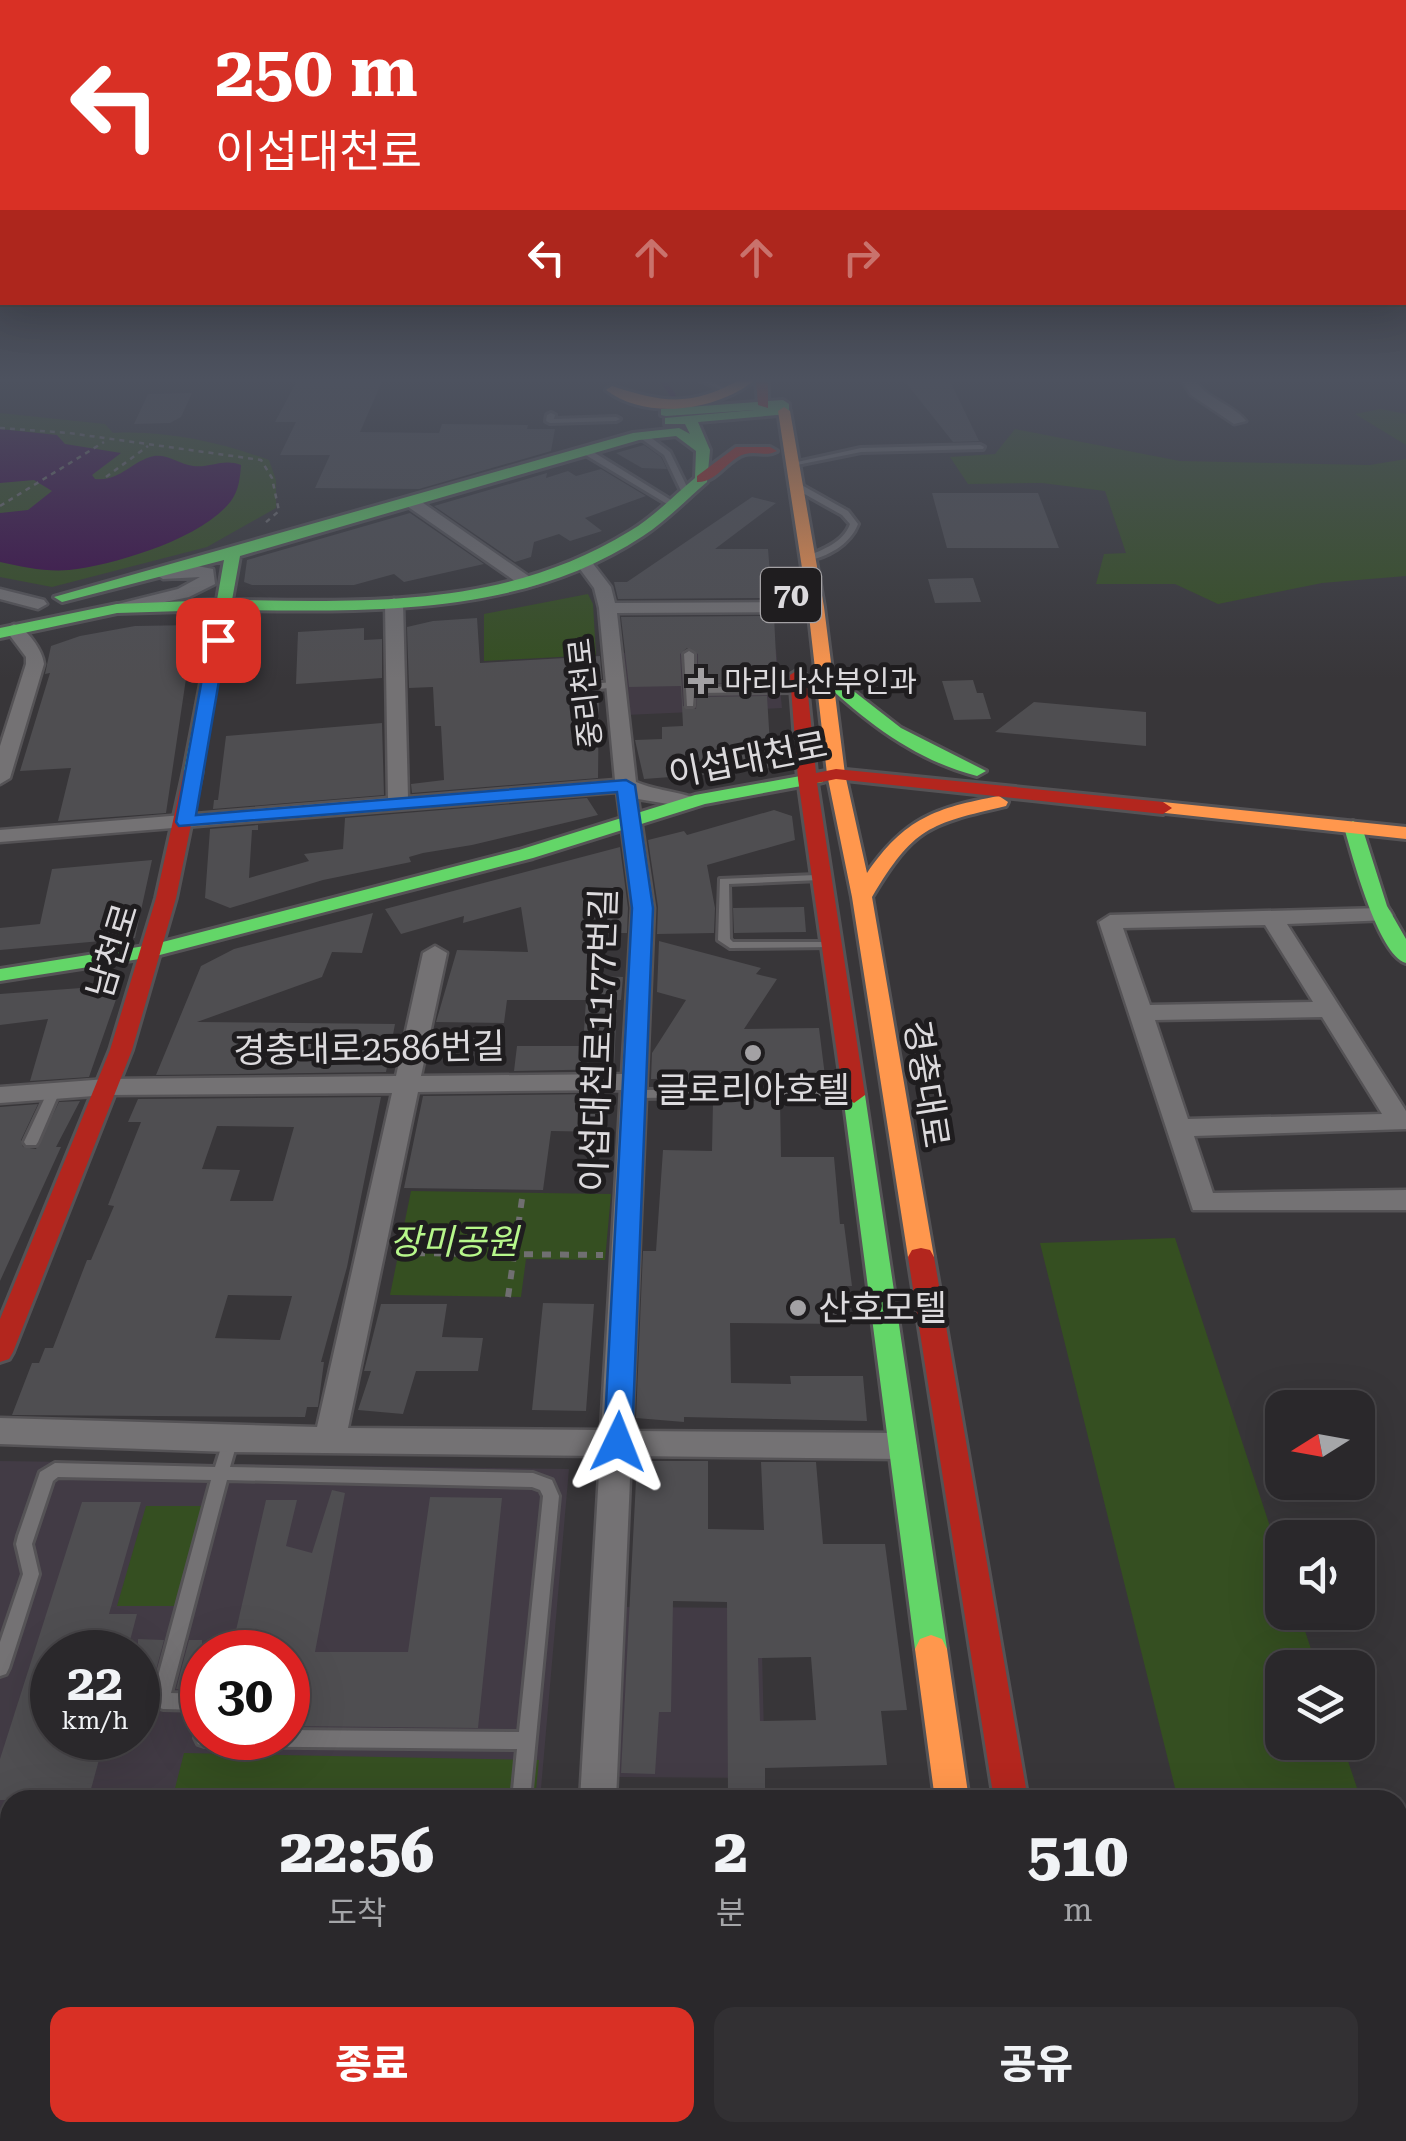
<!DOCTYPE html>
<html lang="ko">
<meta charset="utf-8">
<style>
body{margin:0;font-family:"Roboto Serif","Noto Sans KR",serif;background:#323033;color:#f1f3f6;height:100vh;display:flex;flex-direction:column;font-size:38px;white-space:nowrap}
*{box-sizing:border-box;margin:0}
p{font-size:32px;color:#a5a6a9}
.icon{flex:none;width:55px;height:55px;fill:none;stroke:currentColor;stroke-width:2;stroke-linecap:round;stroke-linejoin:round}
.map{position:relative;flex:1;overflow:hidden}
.panel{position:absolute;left:0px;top:1790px;width:1408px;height:352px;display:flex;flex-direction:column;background:#2a282b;border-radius:30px 30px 0 0;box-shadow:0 10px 40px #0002,0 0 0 2px #464447}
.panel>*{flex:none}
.banner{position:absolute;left:0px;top:0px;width:1408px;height:305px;box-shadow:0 10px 40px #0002,0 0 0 2px #464447;background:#d93025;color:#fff;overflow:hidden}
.needle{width:65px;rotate:259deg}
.controls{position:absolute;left:1265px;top:1390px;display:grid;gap:20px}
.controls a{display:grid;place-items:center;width:110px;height:110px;border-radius:20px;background:#2a282b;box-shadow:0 10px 40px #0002,0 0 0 2px #464447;font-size:50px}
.speed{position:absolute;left:30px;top:1630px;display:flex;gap:20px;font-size:50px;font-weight:700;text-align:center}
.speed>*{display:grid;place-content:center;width:130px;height:130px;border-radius:50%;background:#2a282b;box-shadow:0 10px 40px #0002,0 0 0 2px #464447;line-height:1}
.speed small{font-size:25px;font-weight:400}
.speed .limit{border:15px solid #d22;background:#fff;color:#111}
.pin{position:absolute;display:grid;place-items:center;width:85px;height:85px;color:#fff;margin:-42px;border-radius:20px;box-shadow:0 5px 15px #0006}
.me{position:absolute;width:110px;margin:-55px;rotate:2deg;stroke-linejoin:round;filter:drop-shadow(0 0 8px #0008)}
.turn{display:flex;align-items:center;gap:35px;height:210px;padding:0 50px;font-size:45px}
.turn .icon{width:130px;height:130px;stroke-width:2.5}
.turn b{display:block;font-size:70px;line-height:85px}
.lanes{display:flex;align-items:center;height:95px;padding:0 50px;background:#0003;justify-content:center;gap:50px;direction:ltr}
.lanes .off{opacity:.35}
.eta{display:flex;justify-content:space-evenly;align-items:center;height:170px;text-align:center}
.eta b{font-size:60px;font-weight:800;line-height:70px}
.cta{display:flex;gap:20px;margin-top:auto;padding:20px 50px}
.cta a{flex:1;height:115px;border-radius:20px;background:#d93025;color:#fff;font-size:40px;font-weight:800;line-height:115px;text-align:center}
.cta a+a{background:#323033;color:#f1f3f6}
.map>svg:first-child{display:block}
.built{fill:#423b45;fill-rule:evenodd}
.green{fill:#354f21}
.water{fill:#3c094a}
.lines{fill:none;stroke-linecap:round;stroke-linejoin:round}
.stream{stroke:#3c094a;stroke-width:5}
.building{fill:#4f4e51;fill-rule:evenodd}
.lane-casing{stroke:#555356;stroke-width:6}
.street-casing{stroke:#555356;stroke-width:5}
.fast-casing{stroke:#555356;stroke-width:6}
.slow-casing{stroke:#555356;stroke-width:6}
.jam-casing{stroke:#555356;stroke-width:6}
.path-far1{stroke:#706f71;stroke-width:2.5;stroke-dasharray:5 5;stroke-linecap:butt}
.path{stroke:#706f71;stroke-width:6;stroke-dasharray:9 9;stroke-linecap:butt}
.lane{fill:#747274;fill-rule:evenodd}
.street{fill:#747274;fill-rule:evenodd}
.fast{fill:#63d668;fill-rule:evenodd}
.slow{fill:#ff974d;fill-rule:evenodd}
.jam{fill:#b3261e;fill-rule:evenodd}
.route{fill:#1a73e8;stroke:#114b97;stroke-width:2.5}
.poi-dot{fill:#a3a1a4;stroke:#1f1d1f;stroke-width:4}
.labels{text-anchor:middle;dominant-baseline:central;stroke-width:10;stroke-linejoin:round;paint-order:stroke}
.far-poi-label{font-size:30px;fill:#dcdadd;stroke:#1f1d1f;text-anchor:start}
.far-street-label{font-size:30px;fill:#dcdadd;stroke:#1f1d1f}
.shield{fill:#1f1d1f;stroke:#a3a1a4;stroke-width:2.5}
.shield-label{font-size:32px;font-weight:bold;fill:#dcdadd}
.street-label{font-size:35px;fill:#dcdadd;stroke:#1f1d1f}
.poi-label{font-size:35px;fill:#dcdadd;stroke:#1f1d1f}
.park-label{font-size:35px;font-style:italic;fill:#b7f78b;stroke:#1f1d1f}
</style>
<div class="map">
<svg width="1406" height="2141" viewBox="0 0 1406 2141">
<rect width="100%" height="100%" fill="#383639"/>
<!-- built -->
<path class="built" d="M776,649L782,708L626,715L620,653Z
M0,1461L569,1469L540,1800H10V2132L511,2133L510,2141H0ZM52,1652H138V1738H52ZM202,1652H288V1738H202Z
M625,1607L761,1608L765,1778L617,1777Z"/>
<!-- green -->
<path class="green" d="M1380,409L1406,414V445L1355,414Z
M0,413L105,424L113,433C165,430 220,442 269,460L276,480V508L207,547L52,587L0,577Z
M1015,429L1180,461L1370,465L1406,459V576L1322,583L1218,604L1175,584H1096L1104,554L1126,553L1105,491L1042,483L968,484L950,457L995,454Z
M588,594L593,604L596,655L484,661V614Z
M411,1191L611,1194L605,1260L526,1259L521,1297L390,1295Z
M1175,1238L1282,1563V1612L1299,1613L1317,1667L1282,1668V1742L1342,1743L1361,1800H1178L1040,1243Z
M146,1506H205L180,1606H117Z
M184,1753L539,1760L535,1800H172Z
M1398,1911L1406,1936V2141H1263L1261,2133L1398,2132Z
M88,2132L504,2133L503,2141H86Z"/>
<!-- water -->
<path class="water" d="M0,429L57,435L65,444L121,453L92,475L95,479C120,482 131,461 154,456C167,454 180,464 193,466C211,468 223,458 241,465C240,478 239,490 231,501C202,539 114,565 69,570C46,572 22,567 0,562V513L28,510L52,491L34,480L0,483Z"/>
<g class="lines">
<!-- stream -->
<path class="stream" d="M661,379L673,395"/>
</g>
<!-- building -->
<path class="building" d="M298,379H383L360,432L439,433L442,424L528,425L527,429H555L551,451L419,489L315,488L330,455H280L296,422H275Z
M903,379H949L979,441L953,442Z
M192,393L181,417L170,423L134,424L148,394Z
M644,445L661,457L667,469L642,468L616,453Z
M601,469L646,496L585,518L602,531L570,541L559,534L534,542L531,557L515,562L434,506L547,473L546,478L568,471L576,476Z
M932,493H1038L1059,548H947Z
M752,497L776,503L715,549H768L772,598L618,599L614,582H627Z
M410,513L484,564L404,582L394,574L354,585H252L244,582L247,560Z
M973,578L981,602L935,603L928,579Z
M774,616L777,676H766V683H698V654L687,648L680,654L683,706L696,709L697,697L767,696L770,745L785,744L786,758L765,770L644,779L635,740L662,739V727L683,726L681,686L629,687L621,617Z
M477,618L480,663L600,656L602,679L582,686L589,693H599L598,778L412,793L411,784L444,780L441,726H435L433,687L409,688L407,627L433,621Z
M194,625L166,813L58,821L71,768L20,771L50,673L45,674L51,646L80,636L135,626Z
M364,628V640L382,639V678L296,684L298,632Z
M973,680L977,693H983L991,719L954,720L942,681Z
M1034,702L1146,712V746L995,732Z
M382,723L384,795L213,809L214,800H218L226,736Z
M587,798L598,815L472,845L423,853L409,857L411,862L323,880L230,908L205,898L210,829L258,825V830H252L249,878L309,861L304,854L343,849L345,818Z
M774,810L792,816L795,840L707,865L715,908L714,933L657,934L658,907L648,840L684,831L687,835Z
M620,847L628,908L627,933H600L595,976L623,977L621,1000H617L614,1069L514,1071L517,1046H583L586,1000H507L504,1023L436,1022L457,950L528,952L521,907L463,923L464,916L401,934L385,909Z
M152,860L135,938L0,950V928L40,924L52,869Z
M804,907L806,932L734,933L733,908Z
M373,913L362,953L332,952L322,977L197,1022L395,1024L386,1072L156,1075L201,966L234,949Z
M659,941L761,968L756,974L777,979L744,1029L819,1028L825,1076L780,1077V1086H714V1078L651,1079L652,1053L686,1000L657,992Z
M121,985L89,1077L30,1081L48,1019L0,1025V994Z
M605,1094L606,1132L551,1131L543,1190L404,1188L423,1096Z
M381,1097L347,1267L321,1362H324L318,1407H307L305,1417L12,1415L32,1363H39L45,1348H53L87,1260H91L114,1206L108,1205L141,1122H128L138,1099ZM217,1126L294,1127L273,1201H230L240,1170L202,1169ZM228,1295L292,1296L280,1340L215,1338Z
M780,1100L781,1157H834L840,1224H844L852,1286H846L849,1324L730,1323L731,1383L791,1384L790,1376H863L867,1421L684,1417V1422L636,1418L643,1251H656L663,1150L712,1151L713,1101Z
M80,1101L56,1147H61L0,1281V1107L38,1104L21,1140L23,1147L36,1149L59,1102Z
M543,1303L594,1304L586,1411L532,1410Z
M381,1304H447L442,1337L483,1338L478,1371H416L403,1414L358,1410L371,1371H364Z
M637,1461H708V1529L764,1530L761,1462H816L823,1544H885L907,1710L881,1711L887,1765L765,1768V1800H728L727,1602L673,1601L671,1712H659L655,1774L621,1773ZM811,1657L816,1720L760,1721L758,1658Z
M332,1490L345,1493L315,1652H408L430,1497L502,1498L478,1728L288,1726V1652H231L266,1500H297L286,1546L312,1553Z
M82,1502H141L109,1614H137L127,1652H52V1738H105L88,1800H0V1759Z
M138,1639L164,1640L151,1689H138Z
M189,1640H202V1689H176Z"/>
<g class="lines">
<!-- lane casing -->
<g class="lane-casing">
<path id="lane" d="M698,379H706L732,392L727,393Z
M551,413L555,415L554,419L616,417L620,419L616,421L550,423L546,421L547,415Z
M639,433H645L670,452L691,495L690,497L683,495L664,455L639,437Z
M980,445L984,447L983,449L861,452L792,466L788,464L861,448Z
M584,450H590L679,505L672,507L584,454Z
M792,483H798L848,511L858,524C850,545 827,557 806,561V557C823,549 843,543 850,524L842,515L792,487Z
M689,651L694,654V687L797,686L802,689L797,692L694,693L693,706H687L684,654Z
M613,682L618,685L616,687L591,690L586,687L591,684Z
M816,875L820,876L821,878L820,880L729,884L730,939L733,942H829L835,945L833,947L730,948L718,940L720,879Z
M54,1087L60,1091L38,1142L36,1145H26L24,1142L48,1091Z
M845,1089L849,1090L851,1093L849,1096L632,1098L626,1094L632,1090Z
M230,1433L235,1435L238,1439L230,1467L533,1473L552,1480L559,1496L530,1800H512L517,1749L204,1746L198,1744L195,1738L198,1732L202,1730V1738H288V1730L519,1732L543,1496L540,1490L532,1487L227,1480L171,1693L202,1694V1710L163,1709L157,1707L153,1695L211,1480L58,1477L53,1481L32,1544L39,1574L9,1668L6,1674L0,1676V1642L23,1574L16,1544L18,1536L40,1472L55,1463L215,1467L225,1435Z
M0,1826H10V1844H0Z
M10,2041V2087L7,2093L0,2096V2050L3,2044Z
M477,2132H499V2141H477Z"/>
</g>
<!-- street casing -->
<g class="street-casing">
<path id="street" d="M1181,379H1195C1205,399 1232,403 1246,421L1234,424L1191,395Z
M404,498H416L540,584L525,588L404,504Z
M579,561H591L611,587L615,603L792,602L801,607L792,612L617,613L636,782C656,791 691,793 702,802L692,808L638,799L654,908L632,1431L901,1433L912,1437L917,1446L912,1455L901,1459L631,1456L616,1800H580L600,1456L230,1452L0,1444V1418L317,1427L392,1093L107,1095L0,1103V1087L107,1079L396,1076L423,953L435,946L447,953L421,1076L622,1074L632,908L617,792L0,842V830L388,798L385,603L394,598L403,603L408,797L615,780L599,608L594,588L577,565ZM621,1090L601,1430L348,1428L418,1092Z
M192,565L213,569L215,584L189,597L107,614L98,609L178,589L200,577L163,579L155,574Z
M0,589L44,600L47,604L38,609L0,599Z
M14,624C27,628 43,651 44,664L10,778L0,784V746L26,664V657L5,629Z
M1382,908L1390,910L1393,915L1390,920L1287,924L1406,1111V1129L1194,1136L1213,1193L1406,1190V1210H1193L1099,922L1110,915ZM1265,925L1313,1002L1150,1005L1123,928ZM1322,1017L1382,1114L1188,1119L1155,1020Z
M558,2132H600V2141H558Z"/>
</g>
<!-- fast casing -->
<g class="fast-casing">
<path id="fast" d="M783,400L789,404V414L698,422L710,450L707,482C686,500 666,521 643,536C521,617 371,611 230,610L199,775H187L184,771L215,610L117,613L0,638V628L117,604L217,600L224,560L62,602L54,597L633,433L679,428L690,434L685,424H665V418L754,410L666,416L661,415V409ZM676,436L696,451L695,478C674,495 654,517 630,531C506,607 373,602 232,600L240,556L639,440Z
M824,668L901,728L986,771L977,776C914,760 865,721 818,677L816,673Z
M817,773L823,774V782L705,804L533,858L152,957L0,981V969L151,945L519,850L695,795Z
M1353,821L1362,827L1387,906L1406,939V963C1378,955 1352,855 1344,827Z
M854,1087L865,1095L947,1649L942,1659L931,1663L920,1659L915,1649L843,1095Z
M982,2132H1020L1021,2141H983Z
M1049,2132H1087L1088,2141H1050Z"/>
</g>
<!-- slow casing -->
<g class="slow-casing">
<path id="slow" d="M741,379H756C718,411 647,421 606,390L612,386C663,403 692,407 741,379Z
M784,407L790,411L824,607L845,774L867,873C905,818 935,808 999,796L1008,802L1006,806C929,824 914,827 872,897L934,1257L930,1264H912L908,1257L852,897L827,774L808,607L778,411Z
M1163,802L1406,827V839L1156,812L1154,808Z
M931,1635L942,1639L947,1649L969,1800H935L915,1649L920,1639Z"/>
</g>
<!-- jam casing -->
<g class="jam-casing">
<path id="jam" d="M756,379H768V408L758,405Z
M736,447H770L777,451C766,457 757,451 745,454C727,459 717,483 697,482V476Z
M798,670L806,675L816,773L836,769L1163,802L1172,808L1163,814L836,779L817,783L865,1095L854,1103L843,1095L798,779L790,675Z
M193,766L202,771L176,898L132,1050L13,1352L9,1359L0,1362V1319L110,1050L156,898L184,771Z
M921,1248L930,1250L934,1257L1028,1800H994L908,1257L912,1250Z"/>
</g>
<!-- path-far1 -->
<path class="path-far1" d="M0,428L69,433L261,460L272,478L279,511L265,523
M106,477L148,446
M0,506L104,442"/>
<!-- path -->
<path class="path" d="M398,1253L603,1255
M508,1297L523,1192"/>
<!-- lane -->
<use href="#lane" class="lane"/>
<!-- street -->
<use href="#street" class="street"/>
<!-- fast -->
<use href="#fast" class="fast"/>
<!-- slow -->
<use href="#slow" class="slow"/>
<!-- jam -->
<use href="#jam" class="jam"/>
</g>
<!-- sky -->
<linearGradient id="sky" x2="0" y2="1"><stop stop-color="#1f1e1f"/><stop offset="0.56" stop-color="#4d525f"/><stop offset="1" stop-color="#4d525f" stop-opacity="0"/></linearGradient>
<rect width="1406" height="679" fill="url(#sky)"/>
<!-- route -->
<path class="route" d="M218,635L226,640L196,815L626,780L635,785L653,908L632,1442L628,1450L618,1453L608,1450L604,1442L632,908L617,792L179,826L176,822L209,640Z"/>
<!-- markers -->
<g class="poi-dot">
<path d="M696 666h10v10h10v10h-10v10h-10v-10h-10v-10h10z"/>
<circle cx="753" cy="1053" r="10"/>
<circle cx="798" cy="1308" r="10"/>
</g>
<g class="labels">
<!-- far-poi labels -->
<g class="far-poi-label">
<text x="724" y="681">마리나산부인과</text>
</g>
<!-- far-street labels -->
<g class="far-street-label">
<text transform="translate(585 693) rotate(-96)">중리천로</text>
</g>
<!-- shield labels -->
<rect class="shield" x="761" y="568" width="60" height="54" rx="8"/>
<g class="shield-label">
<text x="791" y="595">70</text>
</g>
<!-- street labels -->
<g class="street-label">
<text transform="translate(748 760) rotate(-11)">이섭대천로</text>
<text transform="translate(113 951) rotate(-73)">남천로</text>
<text transform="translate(599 1040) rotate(-88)">이섭대천로1177번길</text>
<text transform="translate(369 1049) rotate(-1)">경충대로2586번길</text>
<text transform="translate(926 1084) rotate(81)">경충대로</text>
</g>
<!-- poi labels -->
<g class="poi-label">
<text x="753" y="1090">글로리아호텔</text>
<text x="818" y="1308" text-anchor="start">산호모텔</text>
</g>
<!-- park labels -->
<g class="park-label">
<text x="454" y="1242">장미공원</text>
</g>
</g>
</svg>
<div class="controls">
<a><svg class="needle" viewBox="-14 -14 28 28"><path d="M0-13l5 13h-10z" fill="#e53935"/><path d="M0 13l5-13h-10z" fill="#a5a6a9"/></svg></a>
<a><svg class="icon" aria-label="sound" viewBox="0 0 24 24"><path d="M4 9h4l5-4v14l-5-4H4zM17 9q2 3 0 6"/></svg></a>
<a><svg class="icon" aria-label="layers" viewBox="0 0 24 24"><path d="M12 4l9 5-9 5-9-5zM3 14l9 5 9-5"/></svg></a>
</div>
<div class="speed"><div>22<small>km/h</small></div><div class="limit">30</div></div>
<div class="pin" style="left:218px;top:640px;background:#d93025"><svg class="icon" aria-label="arrive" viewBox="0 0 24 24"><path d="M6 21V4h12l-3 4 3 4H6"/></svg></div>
<svg class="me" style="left:618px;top:1442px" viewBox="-20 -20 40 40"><path d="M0-17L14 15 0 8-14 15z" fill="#1a73e8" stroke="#fff" stroke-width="4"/></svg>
<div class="banner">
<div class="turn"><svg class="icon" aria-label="left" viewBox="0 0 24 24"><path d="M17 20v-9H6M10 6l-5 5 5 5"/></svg><div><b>250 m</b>이섭대천로</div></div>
<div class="lanes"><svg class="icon" aria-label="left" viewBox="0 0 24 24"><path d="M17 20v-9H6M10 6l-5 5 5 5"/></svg><svg class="icon off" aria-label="ahead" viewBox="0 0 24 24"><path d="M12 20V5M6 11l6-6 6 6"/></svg><svg class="icon off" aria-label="ahead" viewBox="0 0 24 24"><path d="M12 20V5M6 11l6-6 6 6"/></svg><svg class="icon off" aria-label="right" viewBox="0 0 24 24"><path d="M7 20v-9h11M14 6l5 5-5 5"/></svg></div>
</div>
<section class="panel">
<div class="eta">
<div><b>22:56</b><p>도착</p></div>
<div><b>2</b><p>분</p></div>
<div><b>510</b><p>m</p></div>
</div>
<div class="cta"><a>종료</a><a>공유</a></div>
</section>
</div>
